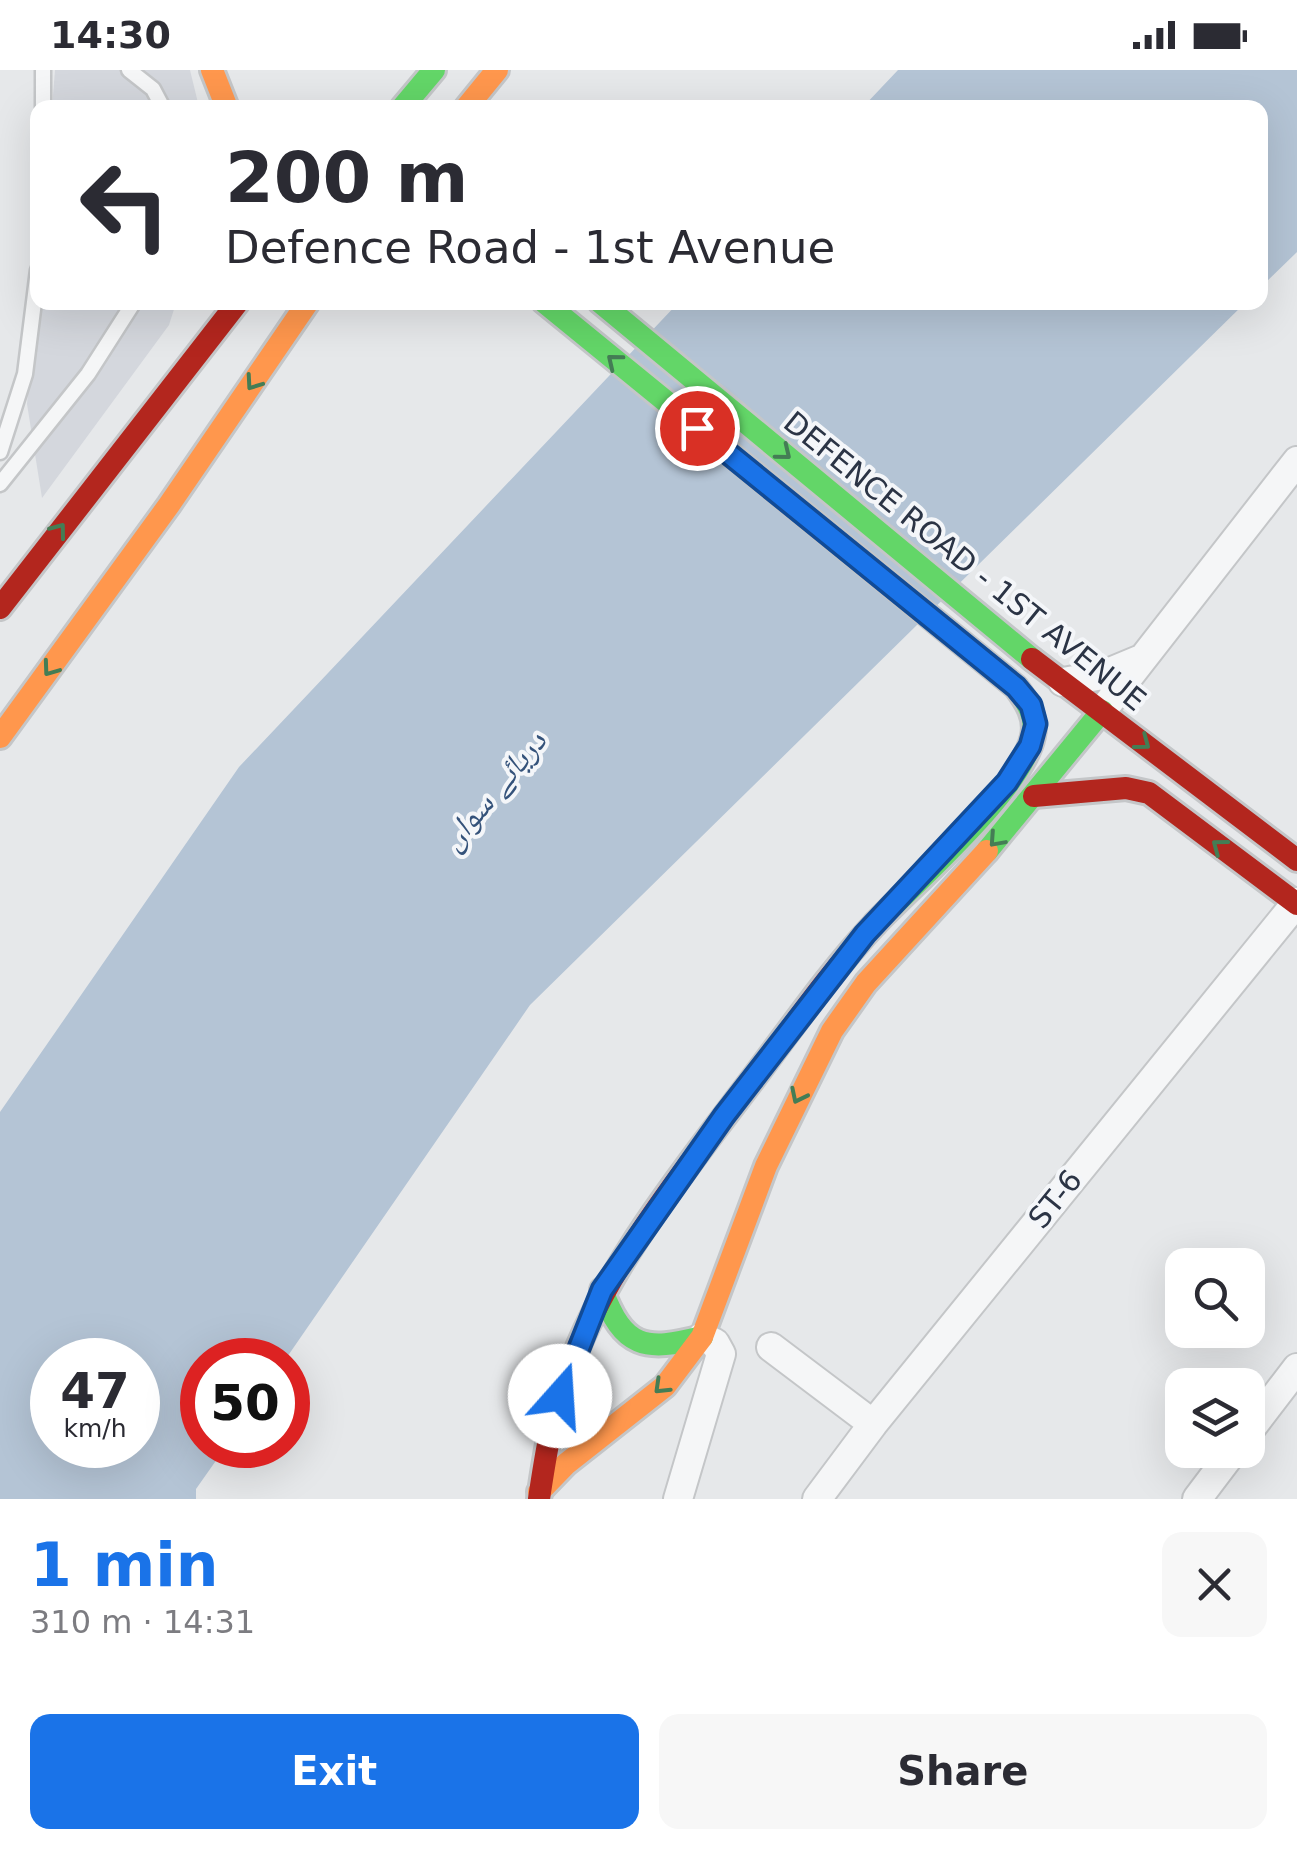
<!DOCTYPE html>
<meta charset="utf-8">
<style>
body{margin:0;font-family:"DejaVu Sans","Noto Naskh Arabic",sans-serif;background:#f7f7f7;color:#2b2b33;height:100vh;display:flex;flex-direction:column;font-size:38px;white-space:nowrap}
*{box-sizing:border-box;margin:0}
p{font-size:32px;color:#7c7c81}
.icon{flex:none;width:55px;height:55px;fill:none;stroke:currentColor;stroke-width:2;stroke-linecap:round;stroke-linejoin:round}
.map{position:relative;height:1429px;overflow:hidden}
.side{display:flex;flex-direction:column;background:#fff;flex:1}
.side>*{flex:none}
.banner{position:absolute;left:30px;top:30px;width:1238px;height:210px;border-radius:20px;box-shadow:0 10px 40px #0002;background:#fff;color:#2b2b33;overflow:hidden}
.tools{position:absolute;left:1165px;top:1178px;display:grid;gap:20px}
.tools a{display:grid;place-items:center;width:100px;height:100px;border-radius:20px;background:#fff;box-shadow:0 10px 40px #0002;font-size:50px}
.speed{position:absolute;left:30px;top:1268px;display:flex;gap:20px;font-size:50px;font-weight:700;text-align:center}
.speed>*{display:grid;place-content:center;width:130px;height:130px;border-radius:50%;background:#fff;box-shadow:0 10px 40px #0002;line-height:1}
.speed small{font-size:25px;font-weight:400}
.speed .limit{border:15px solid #d22;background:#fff;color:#111}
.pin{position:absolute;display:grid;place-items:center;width:85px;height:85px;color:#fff;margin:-42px;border:5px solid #fff;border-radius:50%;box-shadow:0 2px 10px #0007}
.me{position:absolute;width:110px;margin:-55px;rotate:19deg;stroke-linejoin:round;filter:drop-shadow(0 0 8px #0008)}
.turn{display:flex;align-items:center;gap:35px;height:210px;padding:0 30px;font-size:45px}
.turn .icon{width:130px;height:130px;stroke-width:2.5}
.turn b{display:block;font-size:70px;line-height:85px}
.round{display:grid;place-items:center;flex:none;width:105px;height:105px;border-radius:20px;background:#f7f7f7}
.overview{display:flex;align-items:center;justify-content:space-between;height:170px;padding:0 30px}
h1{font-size:60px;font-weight:700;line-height:75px;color:#1a73e8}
.primary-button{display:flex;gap:20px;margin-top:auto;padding:20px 30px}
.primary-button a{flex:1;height:115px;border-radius:20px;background:#1a73e8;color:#fff;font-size:40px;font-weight:700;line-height:115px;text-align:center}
.primary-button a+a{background:#f7f7f7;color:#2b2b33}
.status{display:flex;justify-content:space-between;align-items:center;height:70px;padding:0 50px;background:#fff;direction:ltr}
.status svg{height:28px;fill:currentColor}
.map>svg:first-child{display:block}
.built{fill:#d4d7dd}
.water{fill:#b4c4d5;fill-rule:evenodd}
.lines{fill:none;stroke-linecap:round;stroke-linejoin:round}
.lane-casing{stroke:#c4c6c8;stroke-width:19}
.street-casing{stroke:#c4c6c8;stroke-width:32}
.fast-casing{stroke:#c4c6c8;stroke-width:28}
.slow-casing{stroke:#c4c6c8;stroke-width:28}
.jam-casing{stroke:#c4c6c8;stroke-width:28}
.lane{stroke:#f5f6f7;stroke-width:14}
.street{stroke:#f5f6f7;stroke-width:28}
.fast{stroke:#63d668;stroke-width:22}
.slow{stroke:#ff974d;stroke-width:22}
.jam{stroke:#b3261e;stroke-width:22}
.oneway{stroke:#447d55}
.route-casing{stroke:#114b97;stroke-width:25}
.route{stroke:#1a73e8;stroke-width:18}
.labels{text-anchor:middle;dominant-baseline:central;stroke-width:8;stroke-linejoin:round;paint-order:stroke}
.street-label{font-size:30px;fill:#2b3445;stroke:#f4f6f9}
.water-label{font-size:32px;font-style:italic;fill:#34527a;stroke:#f4f6f9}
</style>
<div class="status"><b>14:30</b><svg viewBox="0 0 49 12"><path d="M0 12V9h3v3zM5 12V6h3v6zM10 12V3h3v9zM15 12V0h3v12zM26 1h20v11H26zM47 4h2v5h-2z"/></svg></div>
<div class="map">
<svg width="1297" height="1429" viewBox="0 0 1297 1429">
<rect width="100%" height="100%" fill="#e6e8ea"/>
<!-- built -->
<path class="built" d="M55,0H190L199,37L52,38Z
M37,209L38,232L176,233L169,255L42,428L27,334Z"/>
<!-- water -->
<path class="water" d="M898,0H1297V182L1260,218V38L863,37Z
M678,233H1245L530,935L285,1290H202V1375H227L196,1419V1429H0V1042L239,697ZM52,1290H138V1375H52Z"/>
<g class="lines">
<!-- lane casing -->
<g class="lane-casing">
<path id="lane" d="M129,0L153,19L163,38
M43,38V0
M0,382L25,304L38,200
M0,414L88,304L134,232"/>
</g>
<!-- street casing -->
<g class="street-casing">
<path id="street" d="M1063,612L1103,605L1139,590
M1102,641L1297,391
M771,1277L873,1354
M1248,1362L1297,1298
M678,1429L721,1284L715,1273L702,1267
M817,1429L873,1354L1297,832
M1197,1429L1234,1380"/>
</g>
<!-- fast casing -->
<g class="fast-casing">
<path id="fast" d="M402,38L434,0
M544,232L1016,617
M600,232L1032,589
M987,781L1102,641
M875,854C915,812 1022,720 1033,666C1037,647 1027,632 1016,617
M602,1220C623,1278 645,1282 702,1267"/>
</g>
<!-- slow casing -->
<g class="slow-casing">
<path id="slow" d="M212,0L227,38
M466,38L497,0
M0,667L169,435L308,232
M539,1422L566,1394L665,1316L702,1267L766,1096L832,961L866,913L987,781"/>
</g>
<!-- jam casing -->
<g class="jam-casing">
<path id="jam" d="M0,538L238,232
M1032,589L1297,790
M1034,726L1126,718L1149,723L1297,834
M539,1429C545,1389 551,1349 565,1310C605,1197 682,1103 753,1009C793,956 830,902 875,854"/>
</g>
<!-- lane -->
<use href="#lane" class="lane"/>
<!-- street -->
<use href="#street" class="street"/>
<!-- fast -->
<use href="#fast" class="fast"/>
<!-- slow -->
<use href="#slow" class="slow"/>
<!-- jam -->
<use href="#jam" class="jam"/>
</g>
<!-- one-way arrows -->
<defs><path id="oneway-chevron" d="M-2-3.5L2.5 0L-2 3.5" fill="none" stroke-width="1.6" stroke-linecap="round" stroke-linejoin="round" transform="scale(2.5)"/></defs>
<g class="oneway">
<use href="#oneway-chevron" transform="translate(614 291) rotate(-141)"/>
<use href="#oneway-chevron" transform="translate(253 313) rotate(125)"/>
<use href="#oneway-chevron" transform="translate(784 383) rotate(39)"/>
<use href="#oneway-chevron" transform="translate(59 460) rotate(-53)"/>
<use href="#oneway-chevron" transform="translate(50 599) rotate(126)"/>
<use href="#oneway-chevron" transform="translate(1143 673) rotate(37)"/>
<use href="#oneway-chevron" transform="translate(996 770) rotate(132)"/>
<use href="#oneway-chevron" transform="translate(1219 776) rotate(-143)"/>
<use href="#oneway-chevron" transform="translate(798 1026) rotate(116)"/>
<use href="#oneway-chevron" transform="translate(661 1317) rotate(136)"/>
</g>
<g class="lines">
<!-- route casing -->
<g class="route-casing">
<path id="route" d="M560,1326L602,1220L724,1046L865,864L1007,712L1030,676L1036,654L1031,635L1016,617L697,358"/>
</g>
<!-- route -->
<use href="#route" class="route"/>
</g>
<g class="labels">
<!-- street labels -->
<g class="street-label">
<text transform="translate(965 491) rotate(39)">DEFENCE ROAD - 1ST AVENUE</text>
<text transform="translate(1055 1129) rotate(-51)">ST-6</text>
</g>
<!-- water labels -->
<g class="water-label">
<text transform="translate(493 720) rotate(-50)">دریائے سواں</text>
</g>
</g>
</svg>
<div class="tools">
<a><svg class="icon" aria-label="search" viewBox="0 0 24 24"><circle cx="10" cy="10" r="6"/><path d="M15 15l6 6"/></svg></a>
<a><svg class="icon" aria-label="layers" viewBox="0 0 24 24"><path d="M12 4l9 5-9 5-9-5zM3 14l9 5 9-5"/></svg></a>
</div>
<div class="speed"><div>47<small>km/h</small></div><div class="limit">50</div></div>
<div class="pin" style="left:697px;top:358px;background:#d93025"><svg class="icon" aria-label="arrive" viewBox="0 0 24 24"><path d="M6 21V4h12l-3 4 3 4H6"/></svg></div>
<svg class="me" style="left:560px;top:1326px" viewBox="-20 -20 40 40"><circle r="19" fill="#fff"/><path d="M0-13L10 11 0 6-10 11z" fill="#1a73e8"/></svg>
<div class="banner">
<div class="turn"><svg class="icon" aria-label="left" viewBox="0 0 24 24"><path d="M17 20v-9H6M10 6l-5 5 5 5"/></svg><div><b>200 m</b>Defence Road - 1st Avenue</div></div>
</div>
</div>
<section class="side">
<div class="overview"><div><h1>1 min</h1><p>310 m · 14:31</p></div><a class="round"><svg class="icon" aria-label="close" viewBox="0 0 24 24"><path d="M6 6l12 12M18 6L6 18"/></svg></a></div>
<div class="primary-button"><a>Exit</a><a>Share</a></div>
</section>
